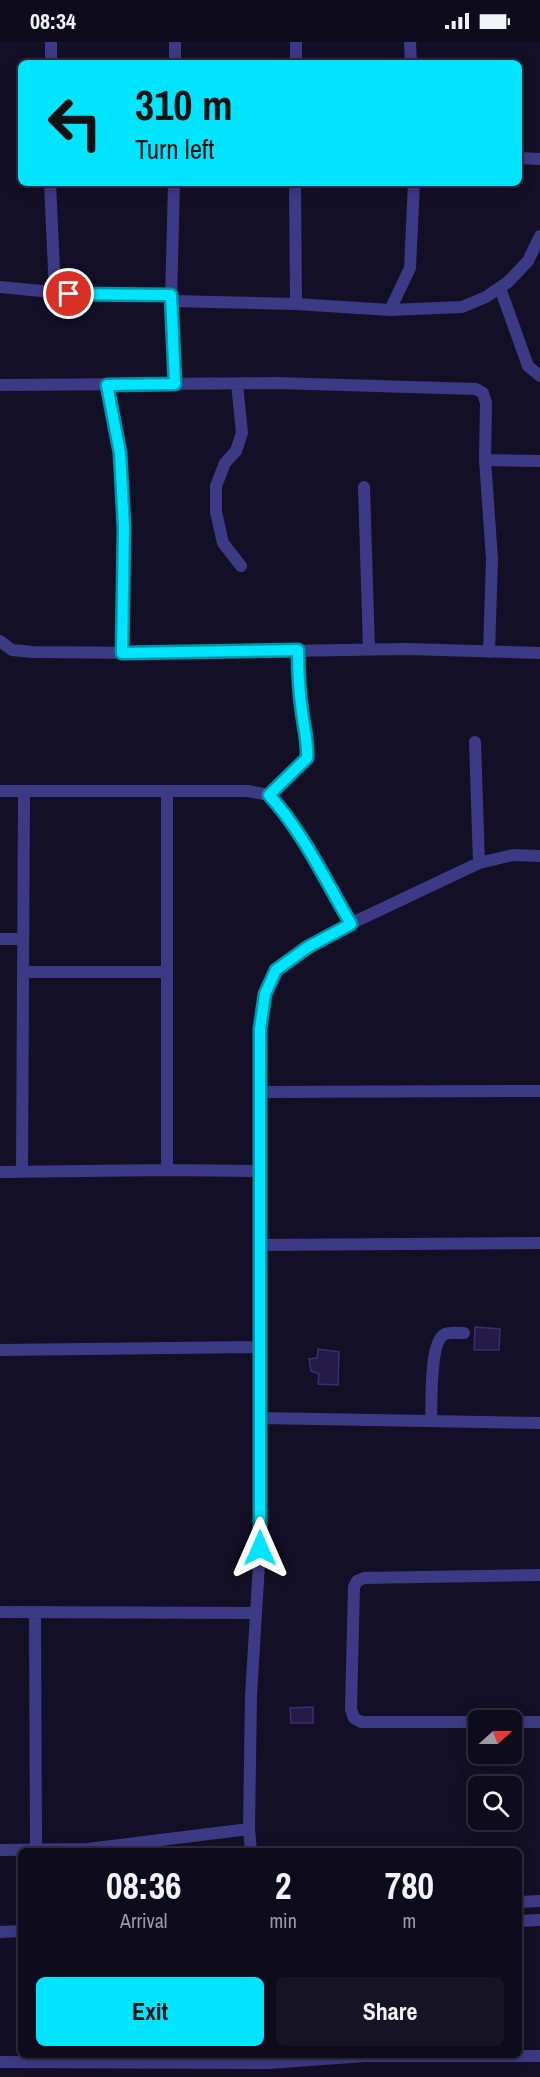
<!DOCTYPE html>
<style>
body{margin:0;font-family:"Archivo Narrow",sans-serif;background:#171425;color:#f1f3f6;height:100vh;display:flex;flex-direction:column;font-size:22px;white-space:nowrap}
*{box-sizing:border-box;margin:0}
p{font-size:20px;color:#9b9ba3}
.icon{flex:none;width:33px;height:33px;fill:none;stroke:currentColor;stroke-width:2;stroke-linecap:round;stroke-linejoin:round}
.map{position:relative;flex:1;overflow:hidden}
.details{position:absolute;left:18px;top:1806px;width:504px;height:210px;display:flex;flex-direction:column;background:#0e0b1c;border-radius:9px;box-shadow:0 3px 15px #0003,0 0 0 2px #2e2b3b}
.details>*{flex:none}
.top-card{position:absolute;left:18px;top:18px;width:504px;height:126px;border-radius:9px;box-shadow:0 3px 15px #0003,0 0 0 2px #2e2b3b;background:#00e5ff;color:#111;overflow:hidden}
.needle{width:39px;rotate:69deg}
.buttons{position:absolute;left:468px;top:1668px;display:grid;gap:12px}
.buttons a{display:grid;place-items:center;width:54px;height:54px;border-radius:9px;background:#0e0b1c;box-shadow:0 3px 15px #0003,0 0 0 2px #2e2b3b;font-size:30px}
.pin{position:absolute;display:grid;place-items:center;width:51px;height:51px;color:#fff;margin:-26px;border:3px solid #fff;border-radius:50%;box-shadow:0 2px 6px #0007}
.me{position:absolute;width:66px;margin:-33px;rotate:0deg;stroke-linejoin:round;filter:drop-shadow(0 0 4px #0008)}
.turn{display:flex;align-items:center;gap:21px;height:126px;padding:0 18px;font-size:27px}
.turn .icon{width:78px;height:78px;stroke-width:2.5}
.turn b{display:block;font-size:42px;line-height:51px}
.eta{display:flex;justify-content:space-evenly;align-items:center;height:102px;text-align:center}
.eta b{font-size:36px;font-weight:700;line-height:42px}
.cta{display:flex;gap:12px;margin-top:auto;padding:12px 18px}
.cta a{flex:1;height:69px;border-radius:9px;background:#00e5ff;color:#111;font-size:24px;font-weight:700;line-height:69px;text-align:center}
.cta a+a{background:#171425;color:#f1f3f6}
.status{display:flex;justify-content:space-between;align-items:center;height:42px;padding:0 30px;background:#0e0b1c;direction:ltr}
.status svg{height:16px;fill:currentColor}
.map>svg:first-child{display:block}
.building{fill:#241b47;stroke:#3b2d73;stroke-width:1.5}
.lines{fill:none;stroke-linecap:round;stroke-linejoin:round}
.street{stroke:#3d3a85;stroke-width:12}
.route-casing{stroke:#0095a6;stroke-width:15}
.route{stroke:#00e5ff;stroke-width:10}
</style>
<div class="status"><b>08:34</b><svg viewBox="0 0 49 12"><path d="M0 12V9h3v3zM5 12V6h3v6zM10 12V3h3v9zM15 12V0h3v12zM26 1h20v11H26zM47 4h2v5h-2z"/></svg></div>
<div class="map">
<svg width="540" height="2035" viewBox="0 0 540 2035">
<rect width="100%" height="100%" fill="#130f26"/>
<!-- building -->
<path class="building" d="M475,1285L500,1287L499,1308H474Z
M318,1307L339,1310L338,1343L318,1342L319,1332L311,1329L309,1317L317,1316Z
M313,1665V1681H291L290,1666Z"/>
<g class="lines">
<!-- street -->
<path class="street" d="M296,0V21
M410,0L411,21
M51,21V0
M175,21V0
M519,116L540,117
M50,141L55,250
M174,141L171,259L175,342
M295,141L296,262
M0,245L82,253H171
M500,246L528,324L540,334
M171,259L296,262L390,268L462,265L486,255L508,240L528,219L540,194
M390,268L410,226L414,141
M237,342L242,391L236,409L225,421L216,444V470L223,501L241,524
M0,343L277,341L476,347L483,351L486,361L485,418L492,517L489,610
M107,343L120,411L124,486L122,611
M485,418L540,419
M364,445L369,607
M0,599L12,608L32,610L151,611L406,607L540,611
M475,700L479,821
M0,749H248L269,753L283,768L298,790L350,882
M269,753L307,716C308,700 304,686 302,670C299,649 298,629 298,608
M0,897H23
M23,930H167
M260,1050L540,1049
M167,1128V749
M0,1130L167,1128L259,1129
M22,1130L24,750
M259,1203L540,1201
M0,1308L259,1305
M260,1376L540,1381
M431,1379C432,1363 429,1299 445,1292C450,1290 458,1291 464,1291
M0,1570L256,1571
M35,1570L36,1807
M478,1680H361L354,1676L351,1667L354,1545L357,1539L364,1536L540,1533
M512,1680H540
M0,1808L88,1807L249,1787
M251,1809L249,1787L251,1654L260,1506V987L265,952L276,928L308,905L350,882L479,821L513,813L540,814
M519,1860L540,1859
M519,1879L540,1878
M0,1890L21,1889
M0,2020L268,2021L365,2014H540"/>
</g>
<g class="lines">
<!-- route casing -->
<g class="route-casing">
<path id="route" d="M69,252L171,253L175,342L107,343L120,411L124,486L122,611L298,608C298,629 299,649 302,670C304,686 308,700 307,716L269,753C303,790 325,838 351,882L308,905L276,928L265,952L260,987V1506"/>
</g>
<!-- route -->
<use href="#route" class="route"/>
</g>
</svg>
<div class="buttons">
<a><svg class="needle" viewBox="-14 -14 28 28"><path d="M0-13l5 13h-10z" fill="#e53935"/><path d="M0 13l5-13h-10z" fill="#9b9ba3"/></svg></a>
<a><svg class="icon" aria-label="search" viewBox="0 0 24 24"><circle cx="10" cy="10" r="6"/><path d="M15 15l6 6"/></svg></a>
</div>
<div class="pin" style="left:69px;top:252px;background:#d93025"><svg class="icon" aria-label="arrive" viewBox="0 0 24 24"><path d="M6 21V4h12l-3 4 3 4H6"/></svg></div>
<svg class="me" style="left:260px;top:1506px" viewBox="-20 -20 40 40"><path d="M0-17L14 15 0 8-14 15z" fill="#00e5ff" stroke="#fff" stroke-width="4"/></svg>
<div class="top-card">
<div class="turn"><svg class="icon" aria-label="left" viewBox="0 0 24 24"><path d="M17 20v-9H6M10 6l-5 5 5 5"/></svg><div><b>310 m</b>Turn left</div></div>
</div>
<section class="details">
<div class="eta">
<div><b>08:36</b><p>Arrival</p></div>
<div><b>2</b><p>min</p></div>
<div><b>780</b><p>m</p></div>
</div>
<div class="cta"><a>Exit</a><a>Share</a></div>
</section>
</div>
